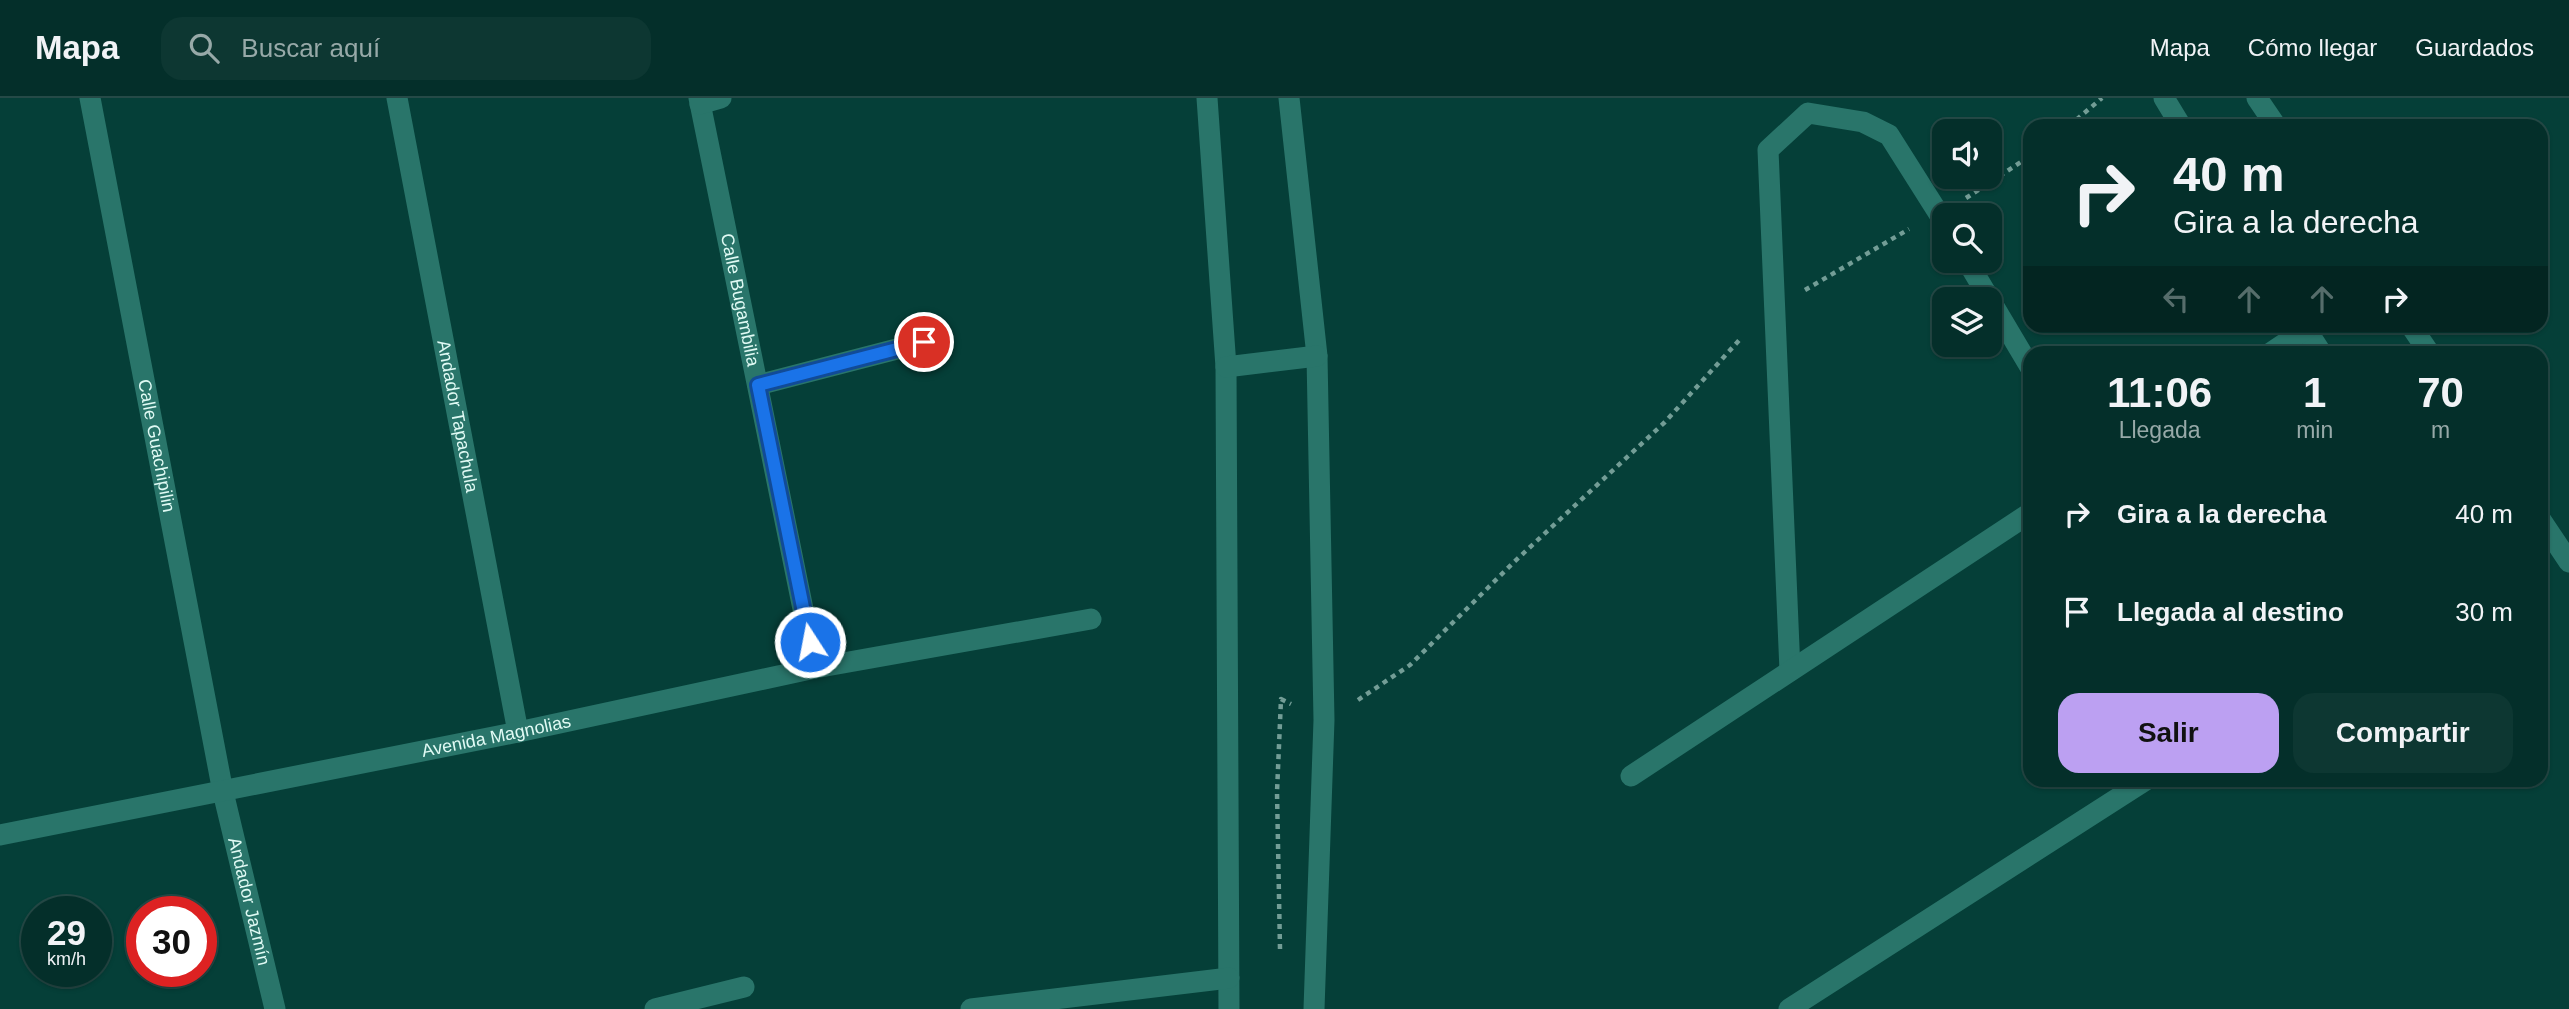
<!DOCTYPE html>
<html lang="es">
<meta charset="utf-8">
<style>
body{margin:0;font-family:Helvetica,sans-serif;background:#0d3732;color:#f1f3f6;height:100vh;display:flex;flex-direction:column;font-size:26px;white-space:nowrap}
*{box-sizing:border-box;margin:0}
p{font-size:23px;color:#97a9a8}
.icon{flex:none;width:38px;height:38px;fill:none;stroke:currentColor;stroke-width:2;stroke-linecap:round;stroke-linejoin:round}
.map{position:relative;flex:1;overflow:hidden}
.side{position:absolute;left:2023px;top:248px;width:525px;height:441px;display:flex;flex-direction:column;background:#042f2a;border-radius:21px;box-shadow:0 2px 5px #0004,0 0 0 2px #254a47}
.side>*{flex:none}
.top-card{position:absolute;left:2023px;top:21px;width:525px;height:214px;border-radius:21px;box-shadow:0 2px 5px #0004,0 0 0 2px #254a47;background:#042f2a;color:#f1f3f6;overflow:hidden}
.fabs{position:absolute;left:1932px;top:21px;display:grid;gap:14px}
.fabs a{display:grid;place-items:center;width:70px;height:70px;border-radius:14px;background:#042f2a;box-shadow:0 2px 5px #0004,0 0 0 2px #254a47;font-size:35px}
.speed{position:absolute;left:21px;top:798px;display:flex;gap:14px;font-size:35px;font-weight:700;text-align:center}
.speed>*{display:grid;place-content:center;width:91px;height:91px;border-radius:50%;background:#042f2a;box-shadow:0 2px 5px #0004,0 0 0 2px #254a47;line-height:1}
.speed small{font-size:18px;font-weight:400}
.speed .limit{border:10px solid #d22;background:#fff;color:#111}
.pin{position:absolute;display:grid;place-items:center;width:60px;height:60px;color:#fff;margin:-30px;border:4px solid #fff;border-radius:50%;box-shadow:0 2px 7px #0007}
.me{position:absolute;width:77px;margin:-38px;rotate:349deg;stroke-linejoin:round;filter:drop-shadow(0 0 5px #0008)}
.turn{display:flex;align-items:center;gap:24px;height:147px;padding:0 35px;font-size:32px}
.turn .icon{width:91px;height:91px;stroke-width:2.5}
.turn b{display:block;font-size:49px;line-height:60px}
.lanes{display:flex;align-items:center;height:66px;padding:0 35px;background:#0003;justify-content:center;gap:35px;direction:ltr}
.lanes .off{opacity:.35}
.eta{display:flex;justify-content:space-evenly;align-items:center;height:119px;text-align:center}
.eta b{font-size:42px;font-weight:700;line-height:49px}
.primary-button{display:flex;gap:14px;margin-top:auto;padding:14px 35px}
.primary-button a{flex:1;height:80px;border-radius:21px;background:#bca0f2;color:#111;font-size:28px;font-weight:700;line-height:80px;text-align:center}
.primary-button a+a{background:#0d3732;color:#f1f3f6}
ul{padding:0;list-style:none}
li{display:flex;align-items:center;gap:21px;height:98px;padding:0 35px}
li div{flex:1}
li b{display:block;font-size:26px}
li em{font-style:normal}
header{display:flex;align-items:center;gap:42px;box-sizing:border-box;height:98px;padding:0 35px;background:#042f2a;border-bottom:2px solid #254a47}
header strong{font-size:33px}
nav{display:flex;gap:38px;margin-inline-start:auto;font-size:24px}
.search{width:490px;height:63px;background:#0d3732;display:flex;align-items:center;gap:18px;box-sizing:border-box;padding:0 24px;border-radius:21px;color:#97a9a8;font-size:26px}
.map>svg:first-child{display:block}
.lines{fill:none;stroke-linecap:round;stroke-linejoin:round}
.path{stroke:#739d96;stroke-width:4.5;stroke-dasharray:5 5;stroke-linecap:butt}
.minor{stroke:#29756a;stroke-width:21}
.route-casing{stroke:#114b97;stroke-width:18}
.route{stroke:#1a73e8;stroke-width:12}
.labels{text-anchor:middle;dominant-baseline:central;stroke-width:7;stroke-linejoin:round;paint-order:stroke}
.street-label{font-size:18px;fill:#e0faf4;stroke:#0c221e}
</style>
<header>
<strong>Mapa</strong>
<div class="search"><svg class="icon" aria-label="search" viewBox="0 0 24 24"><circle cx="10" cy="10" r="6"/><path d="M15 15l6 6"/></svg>Buscar aquí</div>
<nav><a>Mapa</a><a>Cómo llegar</a><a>Guardados</a></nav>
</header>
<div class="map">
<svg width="2569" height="911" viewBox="0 0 2569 911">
<rect width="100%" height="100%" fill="#053f38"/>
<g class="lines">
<!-- path -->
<path class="path" d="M2069,28L2102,0
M1966,100L2030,58
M1805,192L1909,131
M1358,602L1410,567L1514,464L1665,324L1742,239
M1280,851L1277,694L1281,601L1291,606"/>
<!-- minor -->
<g class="minor">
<path id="s1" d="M90,0L223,694L275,911"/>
<path id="s2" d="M397,0L518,634"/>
<path id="s3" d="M699,0L815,570"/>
<path d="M1207,0L1226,269L1229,911"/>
<path d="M1289,0L1317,258L1324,622L1314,911"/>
<path d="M2164,0L2181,28"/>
<path d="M2257,0L2276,28"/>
<path d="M700,6L721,0"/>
<path d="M1967,163L2030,269"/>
<path d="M2304,228L2322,256"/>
<path d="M2411,228L2430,256"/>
<path d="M2269,256L2306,231"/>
<path d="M1226,269L1317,258"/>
<path d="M758,287L924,244"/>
<path d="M2541,422L2569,464"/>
<path d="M1790,573L1768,52L1808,15L1863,24L1889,37L1944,124"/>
<path d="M1631,678L2030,415"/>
<path id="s4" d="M0,737L518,634L815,570L1091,521"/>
<path d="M655,911L744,889"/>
<path d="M971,911L1229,880"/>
<path d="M1789,911L2146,682"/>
</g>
</g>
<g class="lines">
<!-- route casing -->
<g class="route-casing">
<path id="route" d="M810,544L758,287L924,244"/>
</g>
<!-- route -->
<use href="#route" class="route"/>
</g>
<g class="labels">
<!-- street labels -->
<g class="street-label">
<text stroke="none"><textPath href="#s3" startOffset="206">Calle Bugambilia</textPath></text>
<text stroke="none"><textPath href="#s2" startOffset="324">Andador Tapachula</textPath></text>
<text stroke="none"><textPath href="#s1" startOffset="354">Calle Guachipilin</textPath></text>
<text stroke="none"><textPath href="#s4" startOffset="506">Avenida Magnolias</textPath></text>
<text stroke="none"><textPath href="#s1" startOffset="819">Andador Jazmín</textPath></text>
</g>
</g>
</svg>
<div class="fabs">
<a><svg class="icon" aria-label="sound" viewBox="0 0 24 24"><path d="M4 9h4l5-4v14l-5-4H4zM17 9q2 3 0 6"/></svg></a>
<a><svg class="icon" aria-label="search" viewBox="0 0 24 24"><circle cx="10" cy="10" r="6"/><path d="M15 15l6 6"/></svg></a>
<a><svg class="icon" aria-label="layers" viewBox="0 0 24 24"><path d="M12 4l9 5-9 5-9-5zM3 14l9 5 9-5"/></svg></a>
</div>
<div class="speed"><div>29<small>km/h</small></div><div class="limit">30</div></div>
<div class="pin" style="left:924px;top:244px;background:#d93025"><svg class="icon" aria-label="arrive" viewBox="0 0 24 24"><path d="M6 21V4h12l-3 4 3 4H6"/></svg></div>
<svg class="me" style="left:810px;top:544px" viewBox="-20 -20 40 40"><circle r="17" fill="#1a73e8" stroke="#fff" stroke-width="3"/><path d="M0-11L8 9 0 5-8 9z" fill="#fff"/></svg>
<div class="top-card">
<div class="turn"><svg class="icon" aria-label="right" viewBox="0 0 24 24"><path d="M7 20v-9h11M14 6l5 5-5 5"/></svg><div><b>40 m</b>Gira a la derecha</div></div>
<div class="lanes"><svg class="icon off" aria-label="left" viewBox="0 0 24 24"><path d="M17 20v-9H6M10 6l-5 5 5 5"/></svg><svg class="icon off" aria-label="ahead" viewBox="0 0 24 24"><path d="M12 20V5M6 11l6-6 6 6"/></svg><svg class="icon off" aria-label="ahead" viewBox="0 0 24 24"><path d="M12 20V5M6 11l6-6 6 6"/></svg><svg class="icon" aria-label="right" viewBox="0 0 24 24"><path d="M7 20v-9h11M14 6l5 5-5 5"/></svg></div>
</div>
<section class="side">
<div class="eta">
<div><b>11:06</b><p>Llegada</p></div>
<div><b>1</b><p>min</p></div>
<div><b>70</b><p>m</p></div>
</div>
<ul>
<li><svg class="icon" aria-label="right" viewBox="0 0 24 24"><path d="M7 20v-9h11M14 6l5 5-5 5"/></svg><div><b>Gira a la derecha</b></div><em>40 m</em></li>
<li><svg class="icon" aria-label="arrive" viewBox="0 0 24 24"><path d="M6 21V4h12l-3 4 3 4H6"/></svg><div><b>Llegada al destino</b></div><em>30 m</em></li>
</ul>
<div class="primary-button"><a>Salir</a><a>Compartir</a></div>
</section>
</div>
